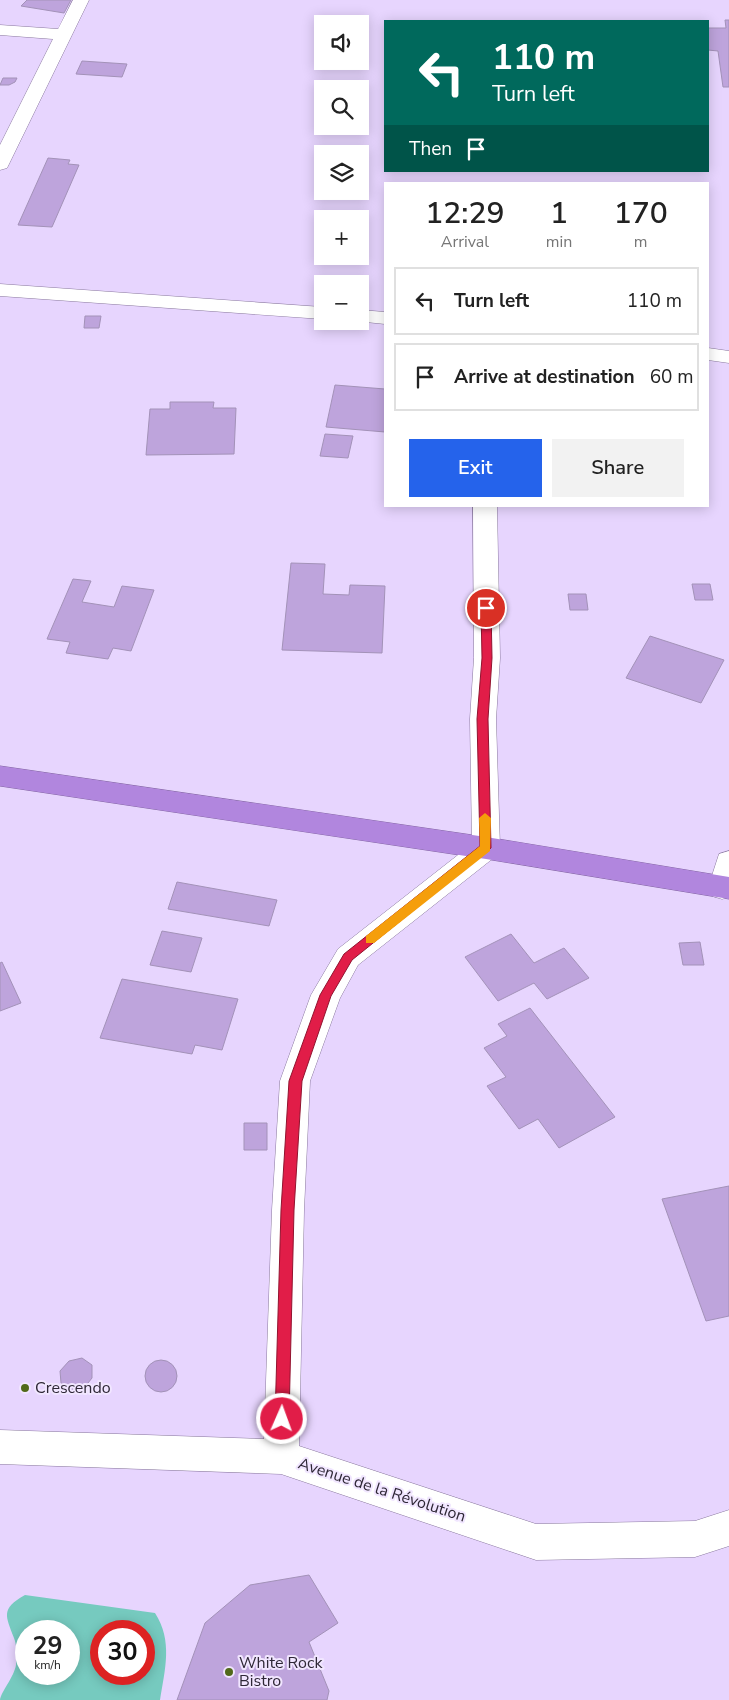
<!DOCTYPE html>
<meta charset="utf-8">
<style>
body{margin:0;font-family:"Nunito Sans",sans-serif;background:#f2f2f2;color:#222;height:100vh;display:flex;flex-direction:column;font-size:19px;white-space:nowrap}
*{box-sizing:border-box;margin:0}
p{font-size:16px;color:#767676}
.icon{flex:none;width:28px;height:28px;fill:none;stroke:currentColor;stroke-width:2;stroke-linecap:round;stroke-linejoin:round}
.map{position:relative;flex:1;overflow:hidden}
.sheet{position:absolute;left:384px;top:182px;width:325px;height:325px;display:flex;flex-direction:column;background:#fff;border-radius:0px;box-shadow:0 2px 12px #0003}
.sheet>*{flex:none}
.hud{position:absolute;left:384px;top:20px;width:325px;height:152px;border-radius:0px;box-shadow:0 2px 12px #0003;background:#00695c;color:#fff;overflow:hidden}
.fabs{position:absolute;left:314px;top:15px;display:grid;gap:10px}
.fabs a{display:grid;place-items:center;width:55px;height:55px;border-radius:0px;background:#fff;box-shadow:0 2px 12px #0003;font-size:25px}
.speed{position:absolute;left:15px;top:1620px;display:flex;gap:10px;font-size:25px;font-weight:700;text-align:center}
.speed>*{display:grid;place-content:center;width:65px;height:65px;border-radius:50%;background:#fff;box-shadow:0 2px 12px #0003;line-height:1}
.speed small{font-size:12px;font-weight:400}
.speed .limit{border:8px solid #d22;background:#fff;color:#111}
.pin{position:absolute;display:grid;place-items:center;width:42px;height:42px;color:#fff;margin:-21px;border:2px solid #fff;border-radius:50%;box-shadow:0 1px 5px #0007}
.me{position:absolute;width:55px;margin:-28px;rotate:2deg;stroke-linejoin:round;filter:drop-shadow(0 0 4px #0008)}
.turn{display:flex;align-items:center;gap:18px;height:105px;padding:0 25px;font-size:22px}
.turn .icon{width:65px;height:65px;stroke-width:2.5}
.turn b{display:block;font-size:35px;line-height:42px}
.then{display:flex;align-items:center;height:48px;padding:0 25px;background:#0003;gap:10px;font-size:19px}
.eta{display:flex;justify-content:space-evenly;align-items:center;height:85px;text-align:center}
.eta b{font-size:30px;font-weight:600;line-height:35px}
.primary-button{display:flex;gap:10px;margin-top:auto;padding:10px 25px}
.primary-button a{flex:1;height:58px;border-radius:0px;background:#2563eb;color:#fff;font-size:20px;font-weight:600;line-height:58px;text-align:center}
.primary-button a+a{background:#f2f2f2;color:#222}
ul{padding:0;list-style:none}
li{display:flex;align-items:center;gap:15px;height:68px;margin:0 10px 8px;padding:0 15px;border:2px solid #e0e0e0;border-radius:0px}
li div{flex:1}
li b{display:block;font-size:19px}
li em{font-style:normal}
.map>svg:first-child{display:block}
.water{fill:#76cabf;fill-rule:evenodd}
.building{fill:#bea4dc;stroke:#a392b8}
.lines{fill:none;stroke-linecap:round;stroke-linejoin:round}
.minor-casing{stroke:#8a799e;stroke-width:1}
.highway-casing{stroke:#8365a3;stroke-width:1}
.minor{fill:#fff;fill-rule:evenodd}
.highway{fill:#b186de;fill-rule:evenodd}
.route{fill:#e11d48;stroke:#92132f}
.slow{fill:#f59e0b}
.poi-dot{fill:#51691a;stroke:#f1e6ff;stroke-width:2}
.labels{text-anchor:middle;dominant-baseline:central;stroke-width:4;stroke-linejoin:round;paint-order:stroke}
.near-poi-label{font-size:16px;fill:#2e2736;stroke:#f1e6ff;text-anchor:start}
.near-street-label{font-size:16px;fill:#2e2736;stroke:#f1e6ff}
</style>
<div class="map">
<svg width="729" height="1700" viewBox="0 0 729 1700">
<rect width="100%" height="100%" fill="#e7d5fe"/>
<!-- water -->
<path class="water" d="M25,1595L155,1613C173,1641 165,1669 160,1700H0C1,1692 14,1677 16,1665C17,1658 17,1645 14,1638C6,1616 0,1609 25,1595ZM69,1631V1674H26V1631ZM144,1631V1674H101V1631Z"/>
<!-- building -->
<path class="building" d="M27,0H71L64,13L21,6Z
M725,20H729V87H723L718,51L708,50V28H726Z
M82,61L127,64L122,77L76,74Z
M3,78H17L15,82L9,85H0Z
M48,158L70,160L68,164L79,165L52,227L18,225Z
M85,316H101L99,328H84Z
M335,385L385,389V432L326,427Z
M170,402H214L213,408H236L234,454L146,455L150,409H170Z
M325,434L353,436L348,458L320,456Z
M291,563L325,564L323,594L349,595L350,585L385,586L382,653L282,650Z
M73,579L91,581L82,602L114,607L122,586L154,590L131,651L113,648L108,659L66,653L70,642L47,639Z
M692,584H710L713,600H695Z
M568,594H586L588,610H570Z
M650,636L724,660L701,703L626,678Z
M177,882L277,900L269,926L168,909Z
M162,931L202,938L191,972L150,965Z
M511,934L534,963L564,948L589,978L547,999L534,983L498,1001L465,957Z
M700,942L704,965H683L679,943Z
M2,962L21,1003L0,1011V963Z
M122,979L238,999L222,1050L195,1045L192,1054L100,1038Z
M530,1008L615,1117L559,1148L538,1119L519,1129L487,1086L506,1077L484,1048L507,1036L498,1024Z
M244,1123H267V1150H244Z
M729,1186V1316L706,1321L662,1199Z
M82,1358L92,1365V1378L84,1388L71,1390L61,1383L60,1371L69,1361Z
M145 1376a16 16 0 1 1 32 0a16 16 0 1 1-32 0Z
M309,1575L338,1623L309,1642L329,1691L327,1700H177L205,1623L250,1585Z"/>
<g class="lines">
<!-- minor casing -->
<g class="minor-casing">
<path id="minor" d="M73,0H89L9,164L7,168L0,170V145L53,39L0,35V25L58,29Z
M0,284L322,307V319L0,296Z
M360,310L385,312V324L356,321H360Z
M708,348L729,351V363L708,360Z
M473,506H497L500,658L496,719L500,848L496,856L358,965L340,998L310,1081L304,1210L299,1446L536,1524L695,1521L729,1510V1546L695,1557L536,1560L281,1474L0,1464V1430L264,1439L272,1210L280,1081L311,995L338,949L472,844L470,719L474,658Z
M729,851V897L722,899L712,896L708,888L719,854Z"/>
</g>
<!-- highway casing -->
<g class="highway-casing">
<path id="highway" d="M0,766L486,837L729,877V899L486,859L0,786Z"/>
</g>
<!-- minor -->
<use href="#minor" class="minor"/>
<!-- highway -->
<use href="#highway" class="highway"/>
</g>
<!-- route -->
<path class="route" d="M486,604L491,608L492,658L488,719L491,848L352,960L331,996L302,1081L294,1210L289,1419L287,1424L282,1426L277,1424L275,1419L281,1210L289,1081L320,995L344,954L480,846L477,719L482,658L481,608Z"/>
<!-- slow -->
<path class="slow" d="M485,813L491,818L490,851L374,943H366V936L480,846L479,818Z"/>
<!-- markers -->
<g class="poi-dot">
<circle cx="25" cy="1388" r="5"/>
<circle cx="229" cy="1672" r="5"/>
</g>
<g class="labels">
<!-- near-poi labels -->
<g class="near-poi-label">
<text x="35" y="1388">Crescendo</text>
<text x="239" y="1663">White Rock<tspan x="239" dy="18">Bistro</tspan></text>
</g>
<!-- near-street labels -->
<g class="near-street-label">
<text transform="translate(382 1490) rotate(18)">Avenue de la Révolution</text>
</g>
</g>
</svg>
<div class="fabs">
<a><svg class="icon" aria-label="sound" viewBox="0 0 24 24"><path d="M4 9h4l5-4v14l-5-4H4zM17 9q2 3 0 6"/></svg></a>
<a><svg class="icon" aria-label="search" viewBox="0 0 24 24"><circle cx="10" cy="10" r="6"/><path d="M15 15l6 6"/></svg></a>
<a><svg class="icon" aria-label="layers" viewBox="0 0 24 24"><path d="M12 4l9 5-9 5-9-5zM3 14l9 5 9-5"/></svg></a>
<a>+</a>
<a>−</a>
</div>
<div class="speed"><div>29<small>km/h</small></div><div class="limit">30</div></div>
<div class="pin" style="left:486px;top:608px;background:#d93025"><svg class="icon" aria-label="arrive" viewBox="0 0 24 24"><path d="M6 21V4h12l-3 4 3 4H6"/></svg></div>
<svg class="me" style="left:282px;top:1419px" viewBox="-20 -20 40 40"><circle r="17" fill="#e11d48" stroke="#fff" stroke-width="3"/><path d="M0-11L8 9 0 5-8 9z" fill="#fff"/></svg>
<div class="hud">
<div class="turn"><svg class="icon" aria-label="left" viewBox="0 0 24 24"><path d="M17 20v-9H6M10 6l-5 5 5 5"/></svg><div><b>110 m</b>Turn left</div></div>
<div class="then">Then<svg class="icon" aria-label="arrive" viewBox="0 0 24 24"><path d="M6 21V4h12l-3 4 3 4H6"/></svg></div>
</div>
<section class="sheet">
<div class="eta">
<div><b>12:29</b><p>Arrival</p></div>
<div><b>1</b><p>min</p></div>
<div><b>170</b><p>m</p></div>
</div>
<ul>
<li><svg class="icon" aria-label="left" viewBox="0 0 24 24"><path d="M17 20v-9H6M10 6l-5 5 5 5"/></svg><div><b>Turn left</b></div><em>110 m</em></li>
<li><svg class="icon" aria-label="arrive" viewBox="0 0 24 24"><path d="M6 21V4h12l-3 4 3 4H6"/></svg><div><b>Arrive at destination</b></div><em>60 m</em></li>
</ul>
<div class="primary-button"><a>Exit</a><a>Share</a></div>
</section>
</div>
